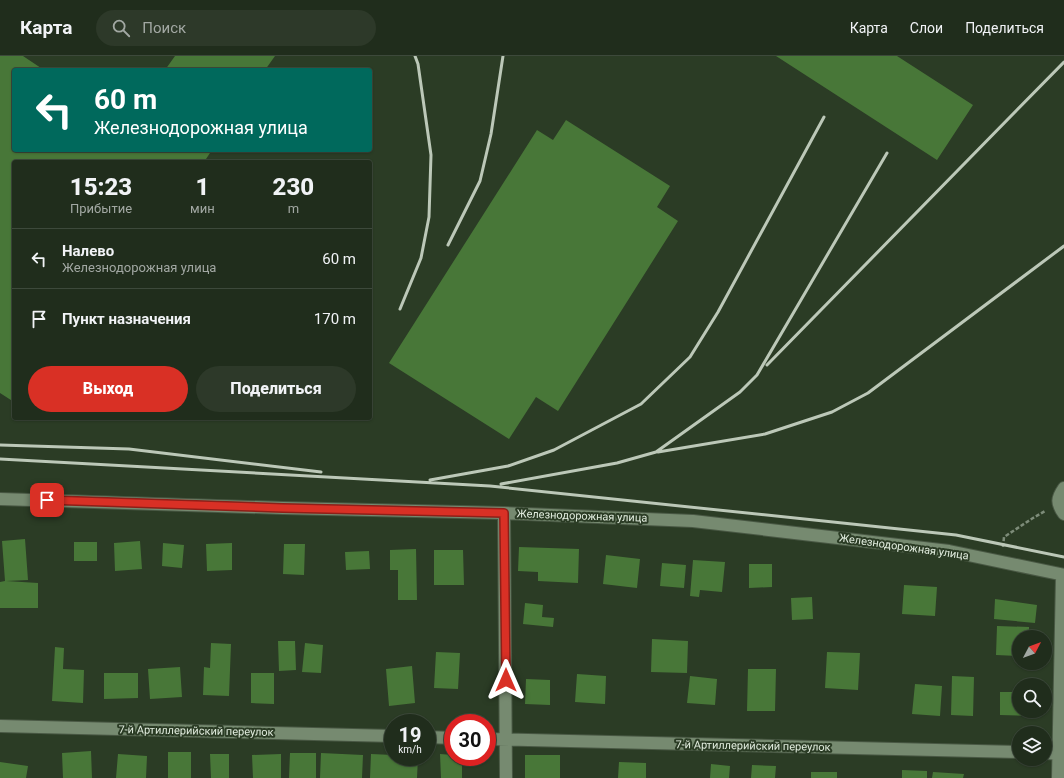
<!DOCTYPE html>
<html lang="ru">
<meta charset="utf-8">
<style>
body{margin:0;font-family:Roboto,sans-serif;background:#2d3929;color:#f1f3f6;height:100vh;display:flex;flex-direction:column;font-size:15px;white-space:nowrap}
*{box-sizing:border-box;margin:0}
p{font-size:13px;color:#a2a8a3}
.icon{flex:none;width:22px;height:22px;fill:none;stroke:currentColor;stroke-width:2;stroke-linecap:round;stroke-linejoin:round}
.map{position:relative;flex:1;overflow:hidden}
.side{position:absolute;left:12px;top:104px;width:360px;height:260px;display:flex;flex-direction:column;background:#202d1c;border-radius:4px;box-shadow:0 1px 3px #0004,0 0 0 1px #3d493b}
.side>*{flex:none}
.banner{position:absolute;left:12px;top:12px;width:360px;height:84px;border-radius:4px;box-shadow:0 1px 3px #0004,0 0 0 1px #3d493b;background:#00695c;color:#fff;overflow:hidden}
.needle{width:26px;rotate:49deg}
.buttons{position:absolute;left:1012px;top:574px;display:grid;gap:8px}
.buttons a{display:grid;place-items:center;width:40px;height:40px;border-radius:50%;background:#202d1c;box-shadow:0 1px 3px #0004,0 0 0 1px #3d493b;font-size:20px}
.speed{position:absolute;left:384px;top:658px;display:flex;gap:8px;font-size:20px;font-weight:700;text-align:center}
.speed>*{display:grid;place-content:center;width:52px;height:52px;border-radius:50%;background:#202d1c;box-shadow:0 1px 3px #0004,0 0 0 1px #3d493b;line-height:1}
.speed small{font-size:10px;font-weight:400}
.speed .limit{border:6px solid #d22;background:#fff;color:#111}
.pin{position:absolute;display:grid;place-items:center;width:34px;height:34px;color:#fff;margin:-17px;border-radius:8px;box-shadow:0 2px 6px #0006}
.me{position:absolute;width:44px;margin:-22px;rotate:0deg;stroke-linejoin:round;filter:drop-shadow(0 0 3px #0008)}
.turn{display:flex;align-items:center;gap:14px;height:84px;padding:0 16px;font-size:18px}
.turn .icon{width:52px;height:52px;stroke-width:2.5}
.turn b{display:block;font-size:28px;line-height:34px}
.eta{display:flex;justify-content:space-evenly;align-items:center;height:68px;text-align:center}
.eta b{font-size:24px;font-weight:800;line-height:28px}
.primary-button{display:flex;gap:8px;margin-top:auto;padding:8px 16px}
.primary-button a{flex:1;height:46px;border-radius:24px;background:#d93025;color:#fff;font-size:16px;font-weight:800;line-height:46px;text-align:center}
.primary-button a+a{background:#2d3929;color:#f1f3f6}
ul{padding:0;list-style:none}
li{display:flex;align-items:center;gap:12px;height:60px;padding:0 16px;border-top:1px solid #3d493b}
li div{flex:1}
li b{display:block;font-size:15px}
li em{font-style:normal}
header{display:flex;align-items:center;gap:24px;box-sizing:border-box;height:56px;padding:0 20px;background:#202d1c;border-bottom:1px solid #3d493b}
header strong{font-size:19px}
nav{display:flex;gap:22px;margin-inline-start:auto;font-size:14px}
.search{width:280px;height:36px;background:#2d3929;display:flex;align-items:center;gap:10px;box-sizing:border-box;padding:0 14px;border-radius:22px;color:#a2a8a3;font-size:15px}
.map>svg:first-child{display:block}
.building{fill:#487738}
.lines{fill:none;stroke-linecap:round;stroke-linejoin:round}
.minor-casing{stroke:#495844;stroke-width:14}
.path{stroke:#7d8c79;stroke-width:2.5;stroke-dasharray:4 2;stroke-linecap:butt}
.minor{stroke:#768a70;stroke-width:12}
.rail{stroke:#bcc8b8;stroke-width:3}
.route-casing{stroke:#8d1f18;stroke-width:10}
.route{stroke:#d93025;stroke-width:7}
.labels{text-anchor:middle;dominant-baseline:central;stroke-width:4;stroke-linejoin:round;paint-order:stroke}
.street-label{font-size:11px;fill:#e2eddf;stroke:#2b3c25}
</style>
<header>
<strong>Карта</strong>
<div class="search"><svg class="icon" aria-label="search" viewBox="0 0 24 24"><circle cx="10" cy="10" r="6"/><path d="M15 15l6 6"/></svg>Поиск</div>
<nav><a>Карта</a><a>Слои</a><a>Поделиться</a></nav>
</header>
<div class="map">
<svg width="1064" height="722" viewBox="0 0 1064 722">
<rect width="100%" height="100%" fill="#2b3c25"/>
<!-- building -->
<path class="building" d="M0,0H23L44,14H14V94H212L204,106H14V346L0,337Z
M175,0H275L265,14H165Z
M776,0H897L973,49L937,104Z
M566,64L670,130L657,151L678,165L558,355L536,341L509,383L389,307L537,74L553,84Z
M25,483L28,524L6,525L38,527V552H0V526L5,525L2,485Z
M140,485L142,513L115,515L114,487Z
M74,486H97V505H74Z
M163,487L184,489L182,512L162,510Z
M232,487V514L207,515L206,488Z
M284,488H305L304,519L283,518Z
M519,491L579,493L578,527L538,525V516L518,515Z
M416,493L417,544H398V514H390V494Z
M434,494H463L464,529H434Z
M369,495L370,513L346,514L345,496Z
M606,499L640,503L637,532L603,528Z
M693,504L725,506L722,536L700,534L699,541L690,540Z
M662,507L686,509L684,532L660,530Z
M749,508H772V531L749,532Z
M904,529L937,531L935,560L902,558Z
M812,541L813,563L792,564L791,542Z
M995,543L1037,549L1035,567L994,563Z
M525,547L543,549L542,561L554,562L553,571L523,568Z
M997,570L1029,571V581H1019V600L996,599Z
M652,583L688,585L687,617L651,616Z
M278,585H295L296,614L279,615Z
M211,587L231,588L229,640L203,639L204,611L210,612Z
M305,587L323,589L321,617L302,616Z
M55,591L64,592L63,613L84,614L83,647L52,645Z
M436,596L460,597L458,633L434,632Z
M827,596L860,597L858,634L825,632Z
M412,610L415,647L389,650L386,613Z
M180,611L182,641L150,643L148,613Z
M748,613H776L775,655H747Z
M104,617H138V642L104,643Z
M251,617H274V648L251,647Z
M577,618L606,620L605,648L575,646Z
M690,620L717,623L715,649L687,647Z
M952,620L974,621L973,660L951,659Z
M526,623L550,624V649L525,648Z
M915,628L942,630L940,660L912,658Z
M1000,636H1019V655H1029V660L1000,659Z
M91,695L92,722H63L62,697Z
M168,696H191V722H168Z
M290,697H316V722H289Z
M321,697L363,699L362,722H320Z
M118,698L147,700L146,722H116Z
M210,698H229V722H211Z
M281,698V722H253L252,699Z
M371,698L393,699V701H418L417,722H370Z
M440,698L453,699V701H462V722H441Z
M525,699H560V722H525Z
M0,706L28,710L26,722H0Z
M619,706L646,707V722H618Z
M711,708L730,710L729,722H710Z
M752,709L776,710L775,722H751Z
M902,714L927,715V722H902Z
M811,716H837V722H811Z
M933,716L964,718L963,722H932Z"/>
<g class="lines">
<!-- minor casing -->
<g class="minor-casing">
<path id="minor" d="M1064,432C1057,442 1056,447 1064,458
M0,443L283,452L504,457L693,465L949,495L1064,519
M504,457L506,722
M0,670L393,680
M427,681L453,682
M487,683L1019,696
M1045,697L1064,698
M1058,722L1062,519"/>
</g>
<!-- path -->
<path class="path" d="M1003,491L1004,481L1033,462L1045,455"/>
<!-- minor -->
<use href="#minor" class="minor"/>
<!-- rail -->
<path class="rail" d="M448,189L480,125L491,78L503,0
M400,253L421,202L429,161L431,99L418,8L415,0
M767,309L1064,6
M0,389L129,393L321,416
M658,396L765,378L832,356L868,337L1064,190
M0,403L490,430L956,479L1064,501
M430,424L508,410L554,394L641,348L690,301L718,256L824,61
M501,428L617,407L656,396L740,336L757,319L887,97"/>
</g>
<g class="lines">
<!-- route casing -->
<g class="route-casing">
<path id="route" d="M47,444L283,452L504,457L506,624"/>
</g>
<!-- route -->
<use href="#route" class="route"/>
</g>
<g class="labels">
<!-- street labels -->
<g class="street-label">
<text transform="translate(582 460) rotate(2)">Железнодорожная улица</text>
<text transform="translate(904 491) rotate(8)">Железнодорожная улица</text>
<text transform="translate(196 675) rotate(1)">7-й Артиллерийский переулок</text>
<text transform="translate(753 690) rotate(1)">7-й Артиллерийский переулок</text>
</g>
</g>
</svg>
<div class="buttons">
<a><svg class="needle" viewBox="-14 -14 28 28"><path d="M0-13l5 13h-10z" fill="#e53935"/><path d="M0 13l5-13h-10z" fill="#a2a8a3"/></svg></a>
<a><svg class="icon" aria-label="search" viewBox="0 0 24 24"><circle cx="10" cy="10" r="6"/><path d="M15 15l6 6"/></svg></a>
<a><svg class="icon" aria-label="layers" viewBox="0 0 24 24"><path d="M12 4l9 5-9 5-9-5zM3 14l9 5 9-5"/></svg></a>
</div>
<div class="speed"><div>19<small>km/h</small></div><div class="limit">30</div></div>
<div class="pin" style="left:47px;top:444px;background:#d93025"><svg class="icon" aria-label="arrive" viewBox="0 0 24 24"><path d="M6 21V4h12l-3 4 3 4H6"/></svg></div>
<svg class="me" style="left:506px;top:624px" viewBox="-20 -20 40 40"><path d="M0-17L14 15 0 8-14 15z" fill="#d93025" stroke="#fff" stroke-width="4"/></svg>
<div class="banner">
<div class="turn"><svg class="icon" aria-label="left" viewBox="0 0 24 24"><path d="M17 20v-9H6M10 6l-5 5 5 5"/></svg><div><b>60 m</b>Железнодорожная улица</div></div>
</div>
<section class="side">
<div class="eta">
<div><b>15:23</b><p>Прибытие</p></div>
<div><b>1</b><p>мин</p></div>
<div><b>230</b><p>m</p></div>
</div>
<ul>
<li><svg class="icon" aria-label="left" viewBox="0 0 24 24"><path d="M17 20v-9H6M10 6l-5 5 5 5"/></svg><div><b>Налево</b><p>Железнодорожная улица</p></div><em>60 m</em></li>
<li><svg class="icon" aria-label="arrive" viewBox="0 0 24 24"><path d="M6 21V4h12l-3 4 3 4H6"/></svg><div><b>Пункт назначения</b></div><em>170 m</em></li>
</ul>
<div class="primary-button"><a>Выход</a><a>Поделиться</a></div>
</section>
</div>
